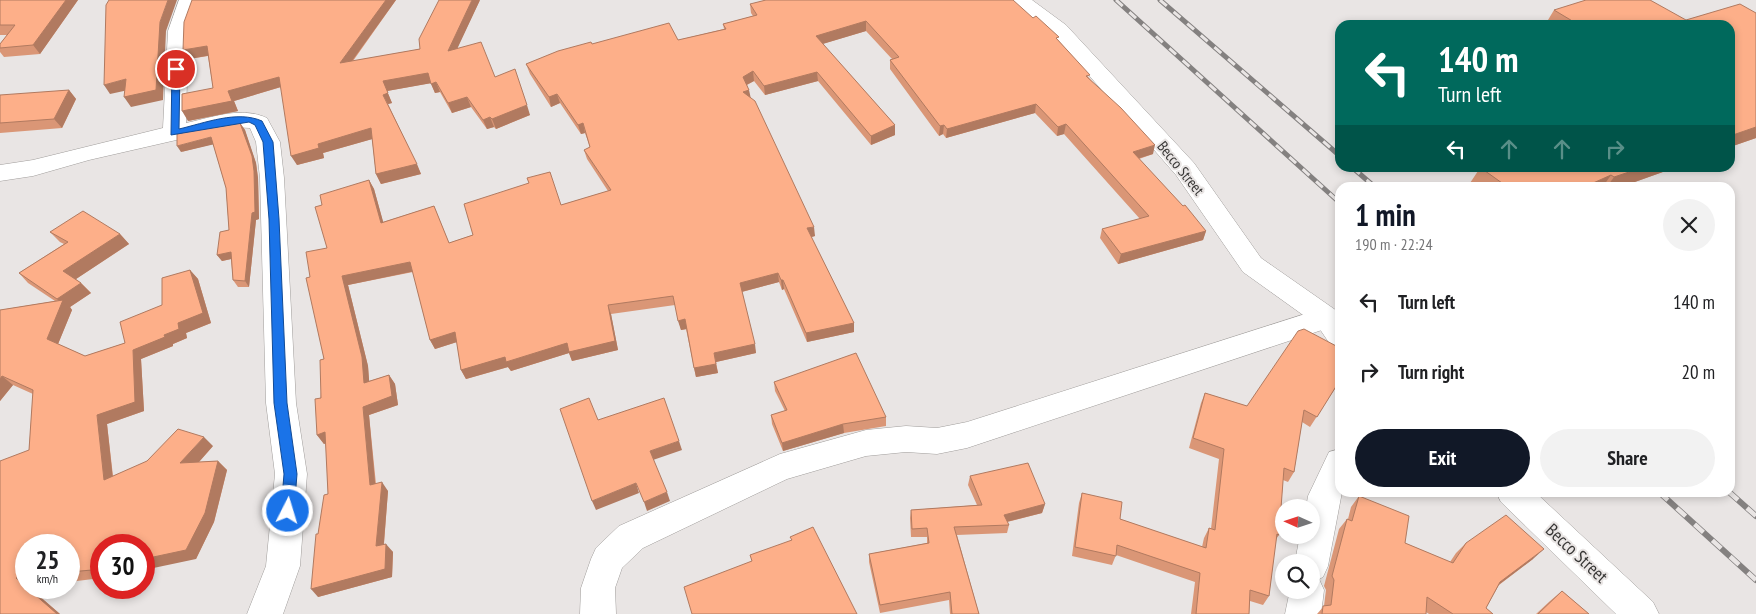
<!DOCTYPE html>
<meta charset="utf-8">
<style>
body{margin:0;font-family:"PT Sans Narrow",sans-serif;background:#f2f2f2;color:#202124;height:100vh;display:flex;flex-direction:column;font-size:19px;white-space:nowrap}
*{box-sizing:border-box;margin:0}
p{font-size:16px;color:#757577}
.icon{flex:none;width:28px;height:28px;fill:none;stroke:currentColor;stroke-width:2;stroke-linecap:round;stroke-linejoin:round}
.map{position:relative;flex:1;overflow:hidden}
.details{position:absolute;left:1335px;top:182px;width:400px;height:315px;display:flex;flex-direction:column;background:#fff;border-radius:15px;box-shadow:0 2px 8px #0003}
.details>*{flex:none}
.top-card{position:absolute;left:1335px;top:20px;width:400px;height:152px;border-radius:15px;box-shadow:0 2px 8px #0003;background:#00695c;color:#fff;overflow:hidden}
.needle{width:32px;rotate:273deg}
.buttons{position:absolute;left:1275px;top:499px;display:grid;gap:10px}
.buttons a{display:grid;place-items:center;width:45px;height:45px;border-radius:50%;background:#fff;box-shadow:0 2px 8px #0003;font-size:25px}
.speed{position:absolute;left:15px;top:534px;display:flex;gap:10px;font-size:25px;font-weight:700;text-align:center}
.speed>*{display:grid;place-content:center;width:65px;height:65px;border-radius:50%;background:#fff;box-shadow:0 2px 8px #0003;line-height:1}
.speed small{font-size:12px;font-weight:400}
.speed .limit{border:8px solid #d22;background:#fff;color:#111}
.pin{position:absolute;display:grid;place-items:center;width:42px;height:42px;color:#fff;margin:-21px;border:2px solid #fff;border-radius:50%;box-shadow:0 1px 5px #0007}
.me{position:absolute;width:55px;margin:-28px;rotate:5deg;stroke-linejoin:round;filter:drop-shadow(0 0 4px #0008)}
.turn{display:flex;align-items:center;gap:18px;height:105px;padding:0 20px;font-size:22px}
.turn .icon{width:65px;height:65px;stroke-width:2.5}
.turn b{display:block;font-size:35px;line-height:42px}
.lanes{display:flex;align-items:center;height:48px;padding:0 20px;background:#0003;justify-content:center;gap:25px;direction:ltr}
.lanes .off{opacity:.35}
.round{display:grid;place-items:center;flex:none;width:52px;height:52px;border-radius:26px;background:#f2f2f2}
.headline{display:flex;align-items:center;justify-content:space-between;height:85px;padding:0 20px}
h1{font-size:30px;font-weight:800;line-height:38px;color:#111827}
.action{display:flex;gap:10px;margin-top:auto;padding:10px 20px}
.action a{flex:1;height:58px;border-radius:30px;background:#111827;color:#fff;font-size:20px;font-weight:800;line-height:58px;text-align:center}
.action a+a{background:#f2f2f2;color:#202124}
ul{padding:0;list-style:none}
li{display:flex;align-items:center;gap:15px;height:70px;padding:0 20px}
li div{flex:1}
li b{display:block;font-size:19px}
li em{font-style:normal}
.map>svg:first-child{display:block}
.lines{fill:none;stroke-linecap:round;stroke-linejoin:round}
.street-casing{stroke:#a09d9b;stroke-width:1}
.secondary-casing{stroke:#a09d9b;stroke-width:1}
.street{fill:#fff;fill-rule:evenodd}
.secondary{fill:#fff;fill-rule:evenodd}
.rail-far1-casing{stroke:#848180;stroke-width:5}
.rail-casing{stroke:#848180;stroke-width:6}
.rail-far1{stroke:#e9e5e4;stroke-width:3;stroke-dasharray:9;stroke-linecap:butt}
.rail{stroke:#e9e5e4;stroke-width:4.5;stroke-dasharray:12;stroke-linecap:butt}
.wall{fill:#da9676}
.shaded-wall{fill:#b17a60}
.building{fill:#fdaf89;stroke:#b17a60}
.route{fill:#1a73e8;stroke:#114b97}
.labels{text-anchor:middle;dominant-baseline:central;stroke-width:4;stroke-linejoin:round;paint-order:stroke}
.street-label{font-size:15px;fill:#373635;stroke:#e9e5e4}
.near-street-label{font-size:18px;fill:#373635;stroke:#e9e5e4}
</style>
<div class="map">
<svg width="1756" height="614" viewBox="0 0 1756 614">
<rect width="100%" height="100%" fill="#e9e5e4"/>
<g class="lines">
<!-- street casing -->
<g class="street-casing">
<path id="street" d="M179,0H199L188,31L186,123C213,117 241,106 267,118L280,142L284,178L296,403L307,474L300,566L283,614H247L266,566L275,474L266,403L260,178L256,142L250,128L233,127L89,160L33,176L0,181V165L33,160L163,128L168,31Z
M1327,307L1337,311L1340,316L1337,325L967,448L937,454L906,452L866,456L787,479L643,548L622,568L615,588L616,614H580L581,588L591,559L596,548L619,526L780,454L866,430L906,426L937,428L967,422Z
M1340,449L1342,492L1328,566L1323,577L1319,579L1324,590L1321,614H1285L1290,590H1311V562H1295L1300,535H1311V508H1306L1308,496L1329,452Z"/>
</g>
<!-- secondary casing -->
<g class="secondary-casing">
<path id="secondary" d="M1009,0H1032L1066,25L1194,163L1261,258L1337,311L1340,315V347L1330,344L1317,325L1243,272L1176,175L1052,33Z
M1496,492H1535L1653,602L1659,614H1616L1501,502Z"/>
</g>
<!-- street -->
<use href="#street" class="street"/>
<!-- secondary -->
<use href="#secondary" class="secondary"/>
<!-- rail-far1 casing -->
<g class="rail-far1-casing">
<path id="rail-far1" d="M1116,0L1340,203
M1160,0L1340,156
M1353,168L1376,188"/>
</g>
<!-- rail casing -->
<g class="rail-casing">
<path id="rail" d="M1659,492L1756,580
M1729,492L1756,516"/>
</g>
<!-- rail-far1 -->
<use href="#rail-far1" class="rail-far1"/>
<!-- rail -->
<use href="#rail" class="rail"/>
</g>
<!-- wall -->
<path class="wall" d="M0,0H78L40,54L4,57L0,52V44L7,35H0Z
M192,0H396L353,61L420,49L480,0L457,48L495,77L530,115L496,129L494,127L487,129L471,107L452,113L440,92L435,93L431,83L387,91L392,103L388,104L421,174L381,184L376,174L372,139L323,153L324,158L297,165L281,87L234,101L238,111L188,121L213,88L208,56L189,59Z
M750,4L1058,41L1153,154L1139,159L1206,231L1203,240L1118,264L1100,238L1102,229L1140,219L1064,134L1057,136L1035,113L946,138L943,134L939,136L890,69V60L892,59L866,31L822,44L895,125V135L871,145L818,81L765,95L754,81L747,85L750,97L815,236L811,237L854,323V332L807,342L784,289L782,290L779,282L742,292L756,353L716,362L718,373L696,377L686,329L681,330L675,305L611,314L618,350L572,361L569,353L511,371L508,367L466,379L461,370L457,342L435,349L430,340L413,272L348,285L368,366L369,381L389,375L395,384L398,405L369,415L376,484L388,491L384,544L393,552L392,577L318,597V534L328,494L326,443L324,444L317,435L324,359L310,277L327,248L322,205L369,180L374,189L383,222L434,206L449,243L561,205L608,191L587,159L584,150L590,147L585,133L581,134L560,103L551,107L530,74L526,64L592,44L678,40L724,29L723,24L753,16L751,13Z
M1554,10L1686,20L1756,13V138L1730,147V25H1545Z
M69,90L76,99L62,128L0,133V96Z
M240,123L245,130L256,163L258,178L259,219L256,220L249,287H238L233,280L231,259L222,261L217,255L229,230L226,188L213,144L181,152Z
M1480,168H1674L1618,188H1476L1470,183Z
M50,232L120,234L129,244L76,279L81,283L91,293L70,307L72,310L58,344L85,356L125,343L162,305L190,270L198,279L211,323L186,333L187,338L173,344V346L141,359L144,411L107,424L113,476L213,446L199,462L218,461L227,470L214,522L196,559L101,545V578L69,582V545H26V588H30L60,614H0L29,450L33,394L13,385L0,401V310L55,301L28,283L19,273L64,244L60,242Z
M1340,381L1310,427L1302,422L1294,472L1288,482L1283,480L1279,535L1276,539L1269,596L1263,605L1250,601L1249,614H1191L1195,582L1116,555L1112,565L1072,556L1079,503L1082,493L1120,519L1202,547L1204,538L1209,528L1211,529L1219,459L1189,448L1201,403L1205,393L1247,406Z
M774,382L886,417V426L844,433L783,451L772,424L771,415L785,411L775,391Z
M970,476L1045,504L1042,513L1007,522L1009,525L1007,533L957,535L979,614H950L949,600L880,613L869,562V554L927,543V537H911L910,518L911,510L977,505L968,485Z
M1359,496L1405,543L1450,562L1456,553L1466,543L1533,559L1499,585L1486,608L1493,614H1429L1426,612V614H1317L1324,606L1326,590L1324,586L1339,529L1347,519H1348L1351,507Z
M1562,591L1589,614H1536L1550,601Z"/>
<!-- shaded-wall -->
<path class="shaded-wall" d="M66,0H78L40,54L33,45Z
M168,0H177L166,31L163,100L131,107L124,97L160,22Z
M386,0H396L344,72L340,63Z
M472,0H480L452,60L448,51Z
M866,21V31L816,46V36Z
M207,46L212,55L189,59L183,50Z
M753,71L754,81L744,86L743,77Z
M817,72L818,81L765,95L764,86Z
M428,73L432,83L387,91L392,103L388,104L383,95V81Z
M279,77L284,86L234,101L238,111L188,121L182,111L228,91Z
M126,79L133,89L110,94L104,85Z
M436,82L440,92L435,93L431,84Z
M69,90L76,99L62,128L54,119Z
M749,90L751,99L743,92Z
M557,94L560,103L551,107L549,97Z
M467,97L471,107L452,113L448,103Z
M1036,104L1035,113L946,138L947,129Z
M527,105L530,115L496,129L492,119Z
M490,117L494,127L487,129L483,120Z
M240,123L245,130L256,163L258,178L259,219L256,220L249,287L245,281L252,213Z
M583,123L585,133L581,134L578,125Z
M1066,124L1064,134L1057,136L1058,127Z
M895,125V135L871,145V136Z
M944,125L943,134L939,136L940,126Z
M1756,127V138L1730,147V136Z
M371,128L376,138L323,153L324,158L297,165L291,156L318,144Z
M211,137L215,144L181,152L177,146Z
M1155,145L1153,154L1130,161L1133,152Z
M417,164L421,174L381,184L376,174Z
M1641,168H1674L1618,188H1606L1614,177Z
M1611,175L1602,188H1582Z
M369,180L374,189L386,232L381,223Z
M814,227L815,236L808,238L807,228Z
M1206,231L1203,240L1118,264L1121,254Z
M120,234L129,244L73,281L63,271Z
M231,252L236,258L222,261L217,255Z
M410,262L415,271L348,285L368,366L370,392L364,383L342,276Z
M190,270L198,279L211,323L186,333L187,338L173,344V346L141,359L144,411L107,424L114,489L104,480L97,415L133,350L178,323Z
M778,273L779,282L741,292L740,283Z
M781,280H783L784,289L782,290Z
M81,283L91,293L70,307L72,310L56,349L47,339L61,304L57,299Z
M608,305L611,314L618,350L572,361L569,353L511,371L508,367L466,379L461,370Z
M685,319L687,329L681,330L678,321Z
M854,323V332L807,342L806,333Z
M455,332L460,341L435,349L430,340Z
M755,344L756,353L716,362L714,353Z
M716,364L718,373L696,377L694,368Z
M389,375L395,384L398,405L369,415L376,493L370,485L363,407Z
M2,376L13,385L0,401V379Z
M843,424L844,433L783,451L782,443Z
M325,432L332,441L324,444L317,435Z
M204,437L213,446L190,472L180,463Z
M679,441L682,450L653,460L650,451Z
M218,461L227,470L214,522L196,559L144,570V559Z
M382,482L388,491L383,554L376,546Z
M636,483L639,493L596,510L592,501Z
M667,492L670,501L647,511L644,502Z
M1045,504L1042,513L1002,523L1004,515Z
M386,544L393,552L392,577L318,597L311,589Z
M1544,549L1533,559L1489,592L1500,582Z
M101,568V577L92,570Z
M27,588H30L60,614H57Z"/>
<!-- building -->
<path class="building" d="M0,0H66L33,45L0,48V44L15,25H0Z
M109,0H168L160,22L156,90L124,97L126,79L104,85L106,5Z
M192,0H386L340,63L420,49L419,39L439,0H472L448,51L481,42L495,77L515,69L527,105L492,119L490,117L483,120L467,97L448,103L436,82L431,84L428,73L383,81L388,93L383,95L417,164L376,174L371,128L318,144L319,148L291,156L279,77L228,91L232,101L182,111V94L213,88L207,46L183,50L184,22Z
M766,0H1013L1033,18L1036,16L1059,37L1056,38L1090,75L1086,76L1121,108L1155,145L1133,152L1183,206L1185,205L1206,231L1121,254L1102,229L1149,216L1066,124L1058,127L1036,104L947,129L944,125L940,126L890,60L899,57L866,21L816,36L895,125L871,136L817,72L764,86L753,71L743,77L749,90L743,92L755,101L814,227L807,228L854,323L806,333L783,280H781L778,273L740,283L755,344L714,353L716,364L694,368L685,319L678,321L673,296L608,305L615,341L569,352L567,343L506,362L505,357L461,370L455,332L430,340L410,262L342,276L362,357L364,383L389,375L392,396L363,407L370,485L382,482L376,546L386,544L385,569L311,589L316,534H318L324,495L328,494L325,432L317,435L315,399L321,398L320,360L324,359L306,278L310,277L306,252L327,248L315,207L322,205L320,195L369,180L381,223L434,206L449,243L473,235L464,204L529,183L527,178L550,172L561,205L611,190L584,150L590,147L583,123L578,125L557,94L549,97L526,64L558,51L591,42L592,44L669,23L678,40L726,29L723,24L757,15L750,4Z
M1586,0H1650L1686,20L1740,4L1756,13V127L1730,136V25H1579L1554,10Z
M69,90L54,119L0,123V95Z
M229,122L240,123L252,156L254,171L255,212L252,213L245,281L233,280L231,252L217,255L220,232L229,230L226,188L211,137L177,146V134Z
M1481,168H1641L1614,177L1611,175L1582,188H1509Z
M83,211L120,234L63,271L81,283L57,299L19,273L68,242L50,232Z
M190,270L203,313L178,323L179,329L164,335L165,337L133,350L135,402L97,415L104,480L147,461L178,429L204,437L180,463L218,461L205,513L186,550L144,559V545H101V568L92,570L69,572V545H26V577L16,578L57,614H0V461L29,450L33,390L2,376L0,379V310L63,300L47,339L85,356L125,343L120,322L162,305V278Z
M1304,329L1340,348V380L1317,417L1304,410L1294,472L1284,468L1279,535L1277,534L1269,596L1250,590L1249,614H1196L1200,573L1117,545L1116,556L1075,547L1082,493L1122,502L1120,519L1206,548L1209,528L1215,530L1224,449L1193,438L1205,393L1247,406L1298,331Z
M856,353L886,417L843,424L782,443L771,415L787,410L774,382Z
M589,398L598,420L664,398L679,441L650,451L667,492L644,502L636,483L592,501L560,409Z
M1028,463L1045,504L1004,515L1009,525L954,527L979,614H952L950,592L880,605L869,554L929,543L927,528L912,529L911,510L982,505L970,476Z
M1359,496L1409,516L1405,543L1453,563L1466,543L1506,515L1544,549L1500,582L1486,608L1493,614H1453L1427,597L1426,614H1322L1323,606L1331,605L1334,580L1332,576L1347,519L1352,521Z
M813,527L857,614H692L684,587L752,561L750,555L792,540L790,537Z
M1562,591L1589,614H1538Z"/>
<!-- route -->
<path class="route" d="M172,67L180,69L179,129C205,123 237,110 262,121L273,142L279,219L287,403L297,474L294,511L292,515L288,517L283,515L281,511L284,474L274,403L269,219L263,142L255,125L249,122L171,135Z"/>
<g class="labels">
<!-- street labels -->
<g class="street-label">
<text transform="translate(1181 168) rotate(51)">Becco Street</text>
</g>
<!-- near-street labels -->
<g class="near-street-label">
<text transform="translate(1577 553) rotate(43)">Becco Street</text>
</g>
</g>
</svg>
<div class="buttons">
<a><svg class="needle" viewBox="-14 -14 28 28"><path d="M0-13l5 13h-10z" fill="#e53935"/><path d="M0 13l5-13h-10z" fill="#757577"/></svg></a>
<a><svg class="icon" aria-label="search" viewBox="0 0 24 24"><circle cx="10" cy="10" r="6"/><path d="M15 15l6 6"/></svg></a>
</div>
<div class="speed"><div>25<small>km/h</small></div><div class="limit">30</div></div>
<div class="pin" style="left:176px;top:69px;background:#d93025"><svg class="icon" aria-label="arrive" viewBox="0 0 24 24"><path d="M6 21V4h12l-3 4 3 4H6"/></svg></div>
<svg class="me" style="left:288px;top:511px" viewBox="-20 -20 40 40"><circle r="17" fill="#1a73e8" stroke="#fff" stroke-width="3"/><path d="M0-11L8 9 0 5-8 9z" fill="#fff"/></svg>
<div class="top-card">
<div class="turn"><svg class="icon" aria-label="left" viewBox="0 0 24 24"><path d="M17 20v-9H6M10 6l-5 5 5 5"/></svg><div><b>140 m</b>Turn left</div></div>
<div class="lanes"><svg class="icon" aria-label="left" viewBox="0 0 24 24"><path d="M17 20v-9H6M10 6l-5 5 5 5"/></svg><svg class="icon off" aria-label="ahead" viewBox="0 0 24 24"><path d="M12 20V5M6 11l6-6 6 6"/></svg><svg class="icon off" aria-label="ahead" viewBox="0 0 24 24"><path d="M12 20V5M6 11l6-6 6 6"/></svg><svg class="icon off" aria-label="right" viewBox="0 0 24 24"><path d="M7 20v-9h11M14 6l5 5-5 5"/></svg></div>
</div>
<section class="details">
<div class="headline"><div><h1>1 min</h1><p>190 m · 22:24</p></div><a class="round"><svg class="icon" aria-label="close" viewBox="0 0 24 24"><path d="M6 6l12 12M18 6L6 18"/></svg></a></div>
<ul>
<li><svg class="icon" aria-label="left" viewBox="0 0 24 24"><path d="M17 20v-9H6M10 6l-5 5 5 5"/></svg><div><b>Turn left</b></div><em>140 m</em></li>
<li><svg class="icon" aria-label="right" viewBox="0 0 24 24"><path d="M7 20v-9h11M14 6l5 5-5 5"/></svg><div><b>Turn right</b></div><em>20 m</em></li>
</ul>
<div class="action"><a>Exit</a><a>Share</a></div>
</section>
</div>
